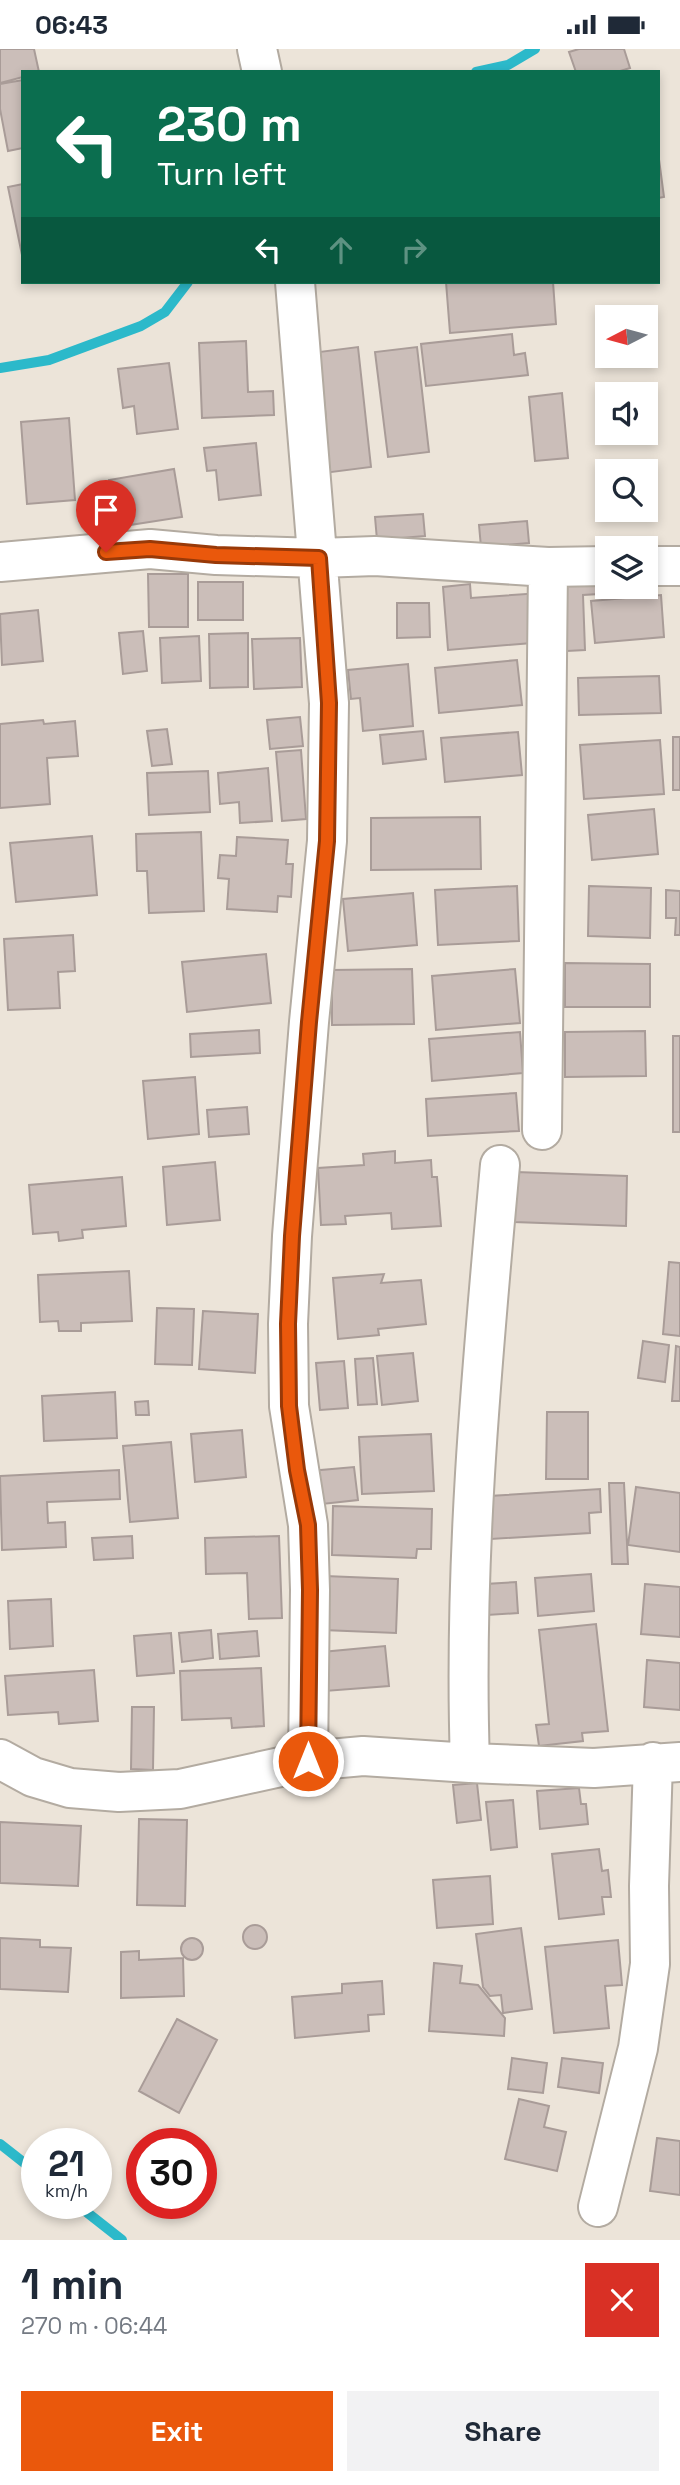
<!DOCTYPE html>
<meta charset="utf-8">
<style>
body{margin:0;font-family:"Space Grotesk",sans-serif;background:#f2f2f3;color:#1f2937;height:100vh;display:flex;flex-direction:column;font-size:26px;white-space:nowrap}
*{box-sizing:border-box;margin:0}
p{font-size:23px;color:#747a83}
.icon{flex:none;width:38px;height:38px;fill:none;stroke:currentColor;stroke-width:2;stroke-linecap:round;stroke-linejoin:round}
.map{position:relative;height:2191px;overflow:hidden}
.side{display:flex;flex-direction:column;background:#fff;flex:1}
.side>*{flex:none}
.top-card{position:absolute;left:21px;top:21px;width:639px;height:214px;border-radius:0px;box-shadow:0 4px 10px #0003;background:#0b6e4f;color:#fff;overflow:hidden}
.needle{width:46px;rotate:264deg}
.tools{position:absolute;left:595px;top:256px;display:grid;gap:14px}
.tools a{display:grid;place-items:center;width:63px;height:63px;border-radius:0px;background:#fff;box-shadow:0 4px 10px #0003;font-size:35px}
.speed{position:absolute;left:21px;top:2079px;display:flex;gap:14px;font-size:35px;font-weight:700;text-align:center}
.speed>*{display:grid;place-content:center;width:91px;height:91px;border-radius:50%;background:#fff;box-shadow:0 4px 10px #0003;line-height:1}
.speed small{font-size:18px;font-weight:400}
.speed .limit{border:10px solid #d22;background:#fff;color:#111}
.pin{position:absolute;display:grid;place-items:center;width:60px;height:60px;color:#fff;margin:-72px -30px;border-radius:50% 50% 50% 0;rotate:-45deg;box-shadow:0 0 7px #0007}
.pin .icon{rotate:45deg}
.me{position:absolute;width:77px;margin:-38px;rotate:0deg;stroke-linejoin:round;filter:drop-shadow(0 0 5px #0008)}
.turn{display:flex;align-items:center;gap:24px;height:147px;padding:0 21px;font-size:32px}
.turn .icon{width:91px;height:91px;stroke-width:2.5}
.turn b{display:block;font-size:49px;line-height:60px}
.lanes{display:flex;align-items:center;height:66px;padding:0 21px;background:#0003;justify-content:center;gap:35px;direction:ltr}
.lanes .off{opacity:.35}
.round{display:grid;place-items:center;flex:none;width:74px;height:74px;border-radius:0px;background:#f2f2f3}
.headline{display:flex;align-items:center;justify-content:space-between;height:119px;padding:0 21px}
h1{font-size:42px;font-weight:800;line-height:52px}
.button{display:flex;gap:14px;margin-top:auto;padding:14px 21px}
.button a{flex:1;height:80px;border-radius:0px;background:#ea580c;color:#fff;font-size:28px;font-weight:800;line-height:80px;text-align:center}
.button a+a{background:#f2f2f3;color:#1f2937}
.status{display:flex;justify-content:space-between;align-items:center;height:49px;padding:0 35px;background:#fff;direction:ltr}
.status svg{height:19px;fill:currentColor}
.map>svg:first-child{display:block}
.lines{fill:none;stroke-linecap:round;stroke-linejoin:round}
.stream{stroke:#2cb9ca;stroke-width:10}
.building{fill:#cbbeb9;stroke:#a99c98;stroke-width:2}
.minor-casing{stroke:#b3aba1;stroke-width:42}
.minor{stroke:#fff;stroke-width:38}
.route-casing{stroke:#983908;stroke-width:18}
.route{stroke:#ea580c;stroke-width:12}
</style>
<div class="status"><b>06:43</b><svg viewBox="0 0 49 12"><path d="M0 12V9h3v3zM5 12V6h3v6zM10 12V3h3v9zM15 12V0h3v12zM26 1h20v11H26zM47 4h2v5h-2z"/></svg></div>
<div class="map">
<svg width="680" height="2191" viewBox="0 0 680 2191">
<rect width="100%" height="100%" fill="#ece4d9"/>
<g class="lines">
<!-- stream -->
<path class="stream" d="M476,23L508,16L535,0
M0,319L49,311L141,277L165,263L188,233
M0,2095L37,2124
M75,2154L122,2191"/>
</g>
<!-- building -->
<path class="building" d="M0,0H34L39,23H23V28L0,34Z
M579,0H624L630,19L617,23H576L569,3Z
M23,31V99L8,102L0,60V35Z
M658,103L664,148L658,149Z
M23,135V206H22L8,138Z
M446,233H553L556,275L450,284Z
M512,285L514,306L525,304L528,326L426,337L421,295Z
M246,292L248,343L273,342L274,366L202,369L199,294Z
M358,298L371,418L324,424L319,371L326,370L319,303Z
M417,298L429,403L388,408L375,303Z
M169,314L178,380L137,385L134,357L123,359L118,320Z
M562,344L568,409L535,412L529,348Z
M69,369L75,451L27,455L21,373Z
M256,394L261,446L219,451L216,421L207,422L204,399Z
M174,420L182,468L117,478L109,431Z
M423,465L425,487L377,491L375,468Z
M527,472L529,494L481,498L479,476Z
M148,525H188V578H149Z
M599,529V545L583,546L585,601L567,602L564,530Z
M198,533H243V571H198Z
M470,535L471,549L541,544L544,593L448,601L443,538Z
M661,546L664,588L595,594L591,552Z
M397,554H429L430,588L397,589Z
M38,561L43,612L2,616L0,565Z
M143,582L147,622L123,625L119,584Z
M248,584V638L210,639L209,585Z
M199,587L201,632L162,634L160,589Z
M300,589L302,638L254,640L252,590Z
M517,611L522,656L439,664L435,619Z
M408,615L413,677L363,682L360,649L351,650L348,621Z
M659,627L661,664L579,666L578,629Z
M300,668L303,697L270,700L267,671Z
M43,671L44,675L75,672L78,707L47,709L50,755L0,759V675Z
M167,680L172,715L152,717L147,682Z
M423,682L426,710L383,715L380,686Z
M518,683L522,726L445,733L441,689Z
M673,688H680V741H673Z
M660,691L664,745L584,750L580,696Z
M301,701L306,770L282,772L276,703Z
M268,719L272,772L240,774L239,753L220,755L218,724Z
M208,722L210,763L149,766L147,724Z
M654,760L658,805L592,811L588,766Z
M480,768L481,820L371,821V769Z
M201,783L204,862L149,864L147,822H137L136,785Z
M92,787L97,846L16,853L10,794Z
M237,788L288,791L286,815H293L291,848L278,847L277,863L227,860L229,830L218,829L220,806L236,807Z
M517,837L519,892L438,896L435,841Z
M589,837L651,839L650,889L588,887Z
M666,841L680,842V886H675L676,869H666Z
M413,844L417,896L348,902L343,850Z
M73,886L75,922L58,923L60,959L8,961L4,890Z
M266,905L271,954L187,963L182,913Z
M565,914L650,915V958H565Z
M412,920L414,975L332,976V921Z
M515,920L520,974L436,981L432,927Z
M259,981L260,1004L191,1008L190,985Z
M645,982L646,1027L565,1028V983Z
M520,983L523,1024L432,1032L429,990Z
M673,987H680V1083H673Z
M195,1028L199,1085L148,1090L143,1032Z
M516,1044L519,1082L428,1087L426,1050Z
M247,1058L249,1085L209,1088L207,1061Z
M395,1102V1114L431,1111L432,1128H437L441,1177L392,1180L391,1164L345,1167L346,1175L321,1176L318,1119L364,1116L363,1105Z
M215,1113L220,1171L167,1176L163,1118Z
M516,1123L627,1127L626,1177L514,1173Z
M122,1128L126,1177L82,1181L83,1189L59,1192L58,1183L33,1185L29,1136Z
M669,1213L680,1214V1287L663,1285Z
M129,1222L132,1272L81,1274V1282H59L58,1272L40,1273L38,1226Z
M384,1225L381,1234L421,1231L426,1275L378,1280L379,1286L338,1290L333,1229Z
M157,1259L194,1260L192,1316L155,1315Z
M203,1262L258,1265L255,1324L199,1320Z
M643,1292L669,1296L665,1333L638,1329Z
M676,1297L680,1298V1352H672Z
M413,1304L418,1352L382,1356L377,1307Z
M373,1309L377,1355L358,1356L355,1310Z
M344,1312L348,1359L320,1361L316,1314Z
M115,1343L117,1389L44,1392L42,1347Z
M148,1352L149,1366H136L135,1353Z
M547,1363H588V1430H546Z
M242,1381L246,1428L195,1433L191,1385Z
M431,1385L434,1442L362,1445L359,1388Z
M171,1393L178,1469L130,1473L123,1397Z
M354,1418L358,1451L313,1456L310,1422Z
M119,1421L120,1450L47,1453L48,1474L65,1473L66,1498L2,1501L0,1427Z
M609,1434H624L628,1515H612Z
M636,1438L680,1444V1503L628,1496Z
M600,1440L601,1463L589,1464L590,1484L491,1490L489,1447Z
M333,1457L432,1460L431,1500H417L416,1509L332,1506Z
M132,1487L133,1509L94,1511L92,1489Z
M279,1487L282,1569L249,1570L247,1524L206,1525L205,1489Z
M591,1525L594,1562L538,1567L535,1529Z
M325,1527L398,1530L396,1584L323,1581Z
M516,1533L518,1564L487,1566L485,1535Z
M645,1535L680,1538V1588L641,1585Z
M51,1550L53,1597L10,1600L8,1552Z
M596,1575L608,1682L582,1684L583,1692L539,1697L536,1676L549,1675L539,1581Z
M211,1581L213,1609L182,1613L179,1584Z
M257,1582L259,1607L220,1610L218,1585Z
M171,1584L174,1624L137,1627L134,1587Z
M385,1597L389,1637L325,1642L322,1603Z
M647,1611L680,1614V1661L644,1658Z
M261,1619L264,1677L232,1679L231,1669L182,1671L180,1622Z
M94,1621L98,1672L59,1675L58,1663L8,1666L5,1627Z
M132,1658H154L153,1721L131,1720Z
M477,1734L481,1771L457,1774L453,1736Z
M579,1739L581,1755H586L588,1775L540,1780L537,1742Z
M513,1751L517,1798L491,1801L486,1753Z
M139,1770L187,1771L185,1857L137,1856Z
M0,1773L81,1777L78,1837L0,1834Z
M599,1800L602,1822L608,1821L611,1848H602L604,1865L559,1870L552,1805Z
M490,1827L493,1875L437,1879L433,1831Z
M243 1888a12 12 0 1 1 24 0a12 12 0 1 1-24 0Z
M521,1879L532,1960L503,1964L501,1946L490,1947L483,1938L476,1885Z
M181 1900a11 11 0 1 1 22 0a11 11 0 1 1-22 0Z
M0,1889L40,1891V1898L71,1899L68,1943L0,1940Z
M618,1891L622,1936L605,1937L609,1979L554,1984L545,1898Z
M139,1902V1911L183,1909L184,1947L121,1949V1903Z
M434,1914L462,1917L460,1934L478,1936L505,1969L504,1987L429,1982Z
M382,1932L384,1965L368,1966L369,1982L295,1989L292,1948L342,1944V1935Z
M177,1970L217,1991L179,2064L139,2042Z
M512,2009L547,2014L543,2044L508,2040Z
M562,2009L603,2014L599,2044L558,2038Z
M519,2050L549,2057L544,2078L566,2083L557,2122L505,2110Z
M657,2089L680,2092V2146L650,2142Z"/>
<g class="lines">
<!-- minor casing -->
<g class="minor-casing">
<path id="minor" d="M257,0L262,23
M295,233L329,654L327,792L309,973L292,1187L288,1275L289,1357L308,1476L310,1541L308,1712
M0,513L150,500L216,506L319,509L375,507L548,518L607,517
M646,517H680
M542,1081L548,518
M0,1710L33,1728L70,1739L119,1743L180,1740L308,1712L363,1707L470,1714L594,1719L680,1713
M470,1714C463,1514 482,1315 500,1116
M598,2158L638,1999L650,1915L649,1837L653,1713"/>
</g>
<!-- minor -->
<use href="#minor" class="minor"/>
</g>
<g class="lines">
<!-- route casing -->
<g class="route-casing">
<path id="route" d="M106,503L150,500L216,506L319,509L329,654L327,792L309,973L292,1187L288,1275L289,1357L297,1421L308,1476L310,1541L308,1712"/>
</g>
<!-- route -->
<use href="#route" class="route"/>
</g>
</svg>
<div class="tools">
<a><svg class="needle" viewBox="-14 -14 28 28"><path d="M0-13l5 13h-10z" fill="#e53935"/><path d="M0 13l5-13h-10z" fill="#747a83"/></svg></a>
<a><svg class="icon" aria-label="sound" viewBox="0 0 24 24"><path d="M4 9h4l5-4v14l-5-4H4zM17 9q2 3 0 6"/></svg></a>
<a><svg class="icon" aria-label="search" viewBox="0 0 24 24"><circle cx="10" cy="10" r="6"/><path d="M15 15l6 6"/></svg></a>
<a><svg class="icon" aria-label="layers" viewBox="0 0 24 24"><path d="M12 4l9 5-9 5-9-5zM3 14l9 5 9-5"/></svg></a>
</div>
<div class="speed"><div>21<small>km/h</small></div><div class="limit">30</div></div>
<div class="pin" style="left:106px;top:503px;background:#d93025"><svg class="icon" aria-label="arrive" viewBox="0 0 24 24"><path d="M6 21V4h12l-3 4 3 4H6"/></svg></div>
<svg class="me" style="left:308px;top:1712px" viewBox="-20 -20 40 40"><circle r="17" fill="#ea580c" stroke="#fff" stroke-width="3"/><path d="M0-11L8 9 0 5-8 9z" fill="#fff"/></svg>
<div class="top-card">
<div class="turn"><svg class="icon" aria-label="left" viewBox="0 0 24 24"><path d="M17 20v-9H6M10 6l-5 5 5 5"/></svg><div><b>230 m</b>Turn left</div></div>
<div class="lanes"><svg class="icon" aria-label="left" viewBox="0 0 24 24"><path d="M17 20v-9H6M10 6l-5 5 5 5"/></svg><svg class="icon off" aria-label="ahead" viewBox="0 0 24 24"><path d="M12 20V5M6 11l6-6 6 6"/></svg><svg class="icon off" aria-label="right" viewBox="0 0 24 24"><path d="M7 20v-9h11M14 6l5 5-5 5"/></svg></div>
</div>
</div>
<section class="side">
<div class="headline"><div><h1>1 min</h1><p>270 m · 06:44</p></div><a class="round" style="background:#d93025;color:#fff"><svg class="icon" aria-label="close" viewBox="0 0 24 24"><path d="M6 6l12 12M18 6L6 18"/></svg></a></div>
<div class="button"><a>Exit</a><a>Share</a></div>
</section>
